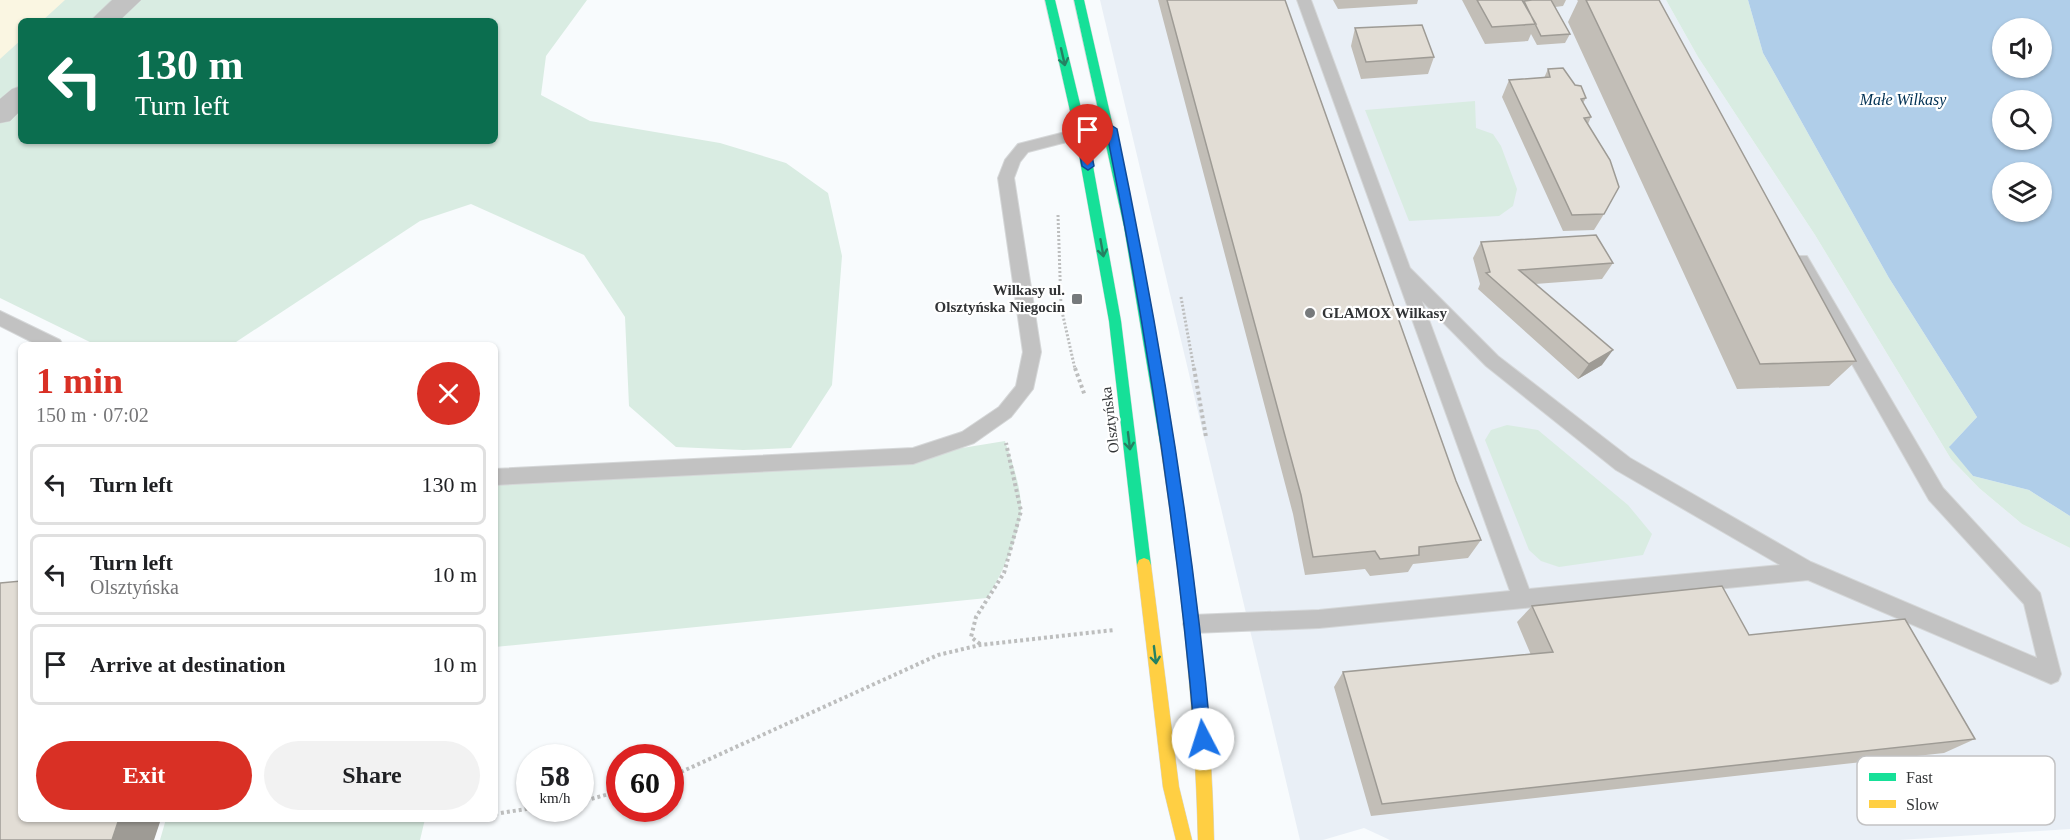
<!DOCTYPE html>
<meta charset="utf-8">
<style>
body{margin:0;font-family:Georgia,serif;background:#f2f2f2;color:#202124;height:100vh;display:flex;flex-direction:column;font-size:22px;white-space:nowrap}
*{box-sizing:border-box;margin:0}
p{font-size:20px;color:#757577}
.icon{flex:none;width:33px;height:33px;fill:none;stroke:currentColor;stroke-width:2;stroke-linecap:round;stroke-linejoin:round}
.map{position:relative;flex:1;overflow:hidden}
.panel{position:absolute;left:18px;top:342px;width:480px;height:480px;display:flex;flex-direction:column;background:#fff;border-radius:9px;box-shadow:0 2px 4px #0004}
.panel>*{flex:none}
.banner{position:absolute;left:18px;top:18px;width:480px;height:126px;border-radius:9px;box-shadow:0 2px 4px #0004;background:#0b6e4f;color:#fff;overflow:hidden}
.controls{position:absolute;left:1992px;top:18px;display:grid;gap:12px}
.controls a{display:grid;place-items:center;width:60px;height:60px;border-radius:50%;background:#fff;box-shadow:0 2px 4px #0004;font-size:30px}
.speed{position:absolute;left:516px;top:744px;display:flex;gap:12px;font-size:30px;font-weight:700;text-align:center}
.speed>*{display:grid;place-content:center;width:78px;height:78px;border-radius:50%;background:#fff;box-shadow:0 2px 4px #0004;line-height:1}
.speed small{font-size:15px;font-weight:400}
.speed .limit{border:9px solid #d22;background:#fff;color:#111}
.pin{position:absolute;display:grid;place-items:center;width:51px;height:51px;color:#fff;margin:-62px -26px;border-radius:50% 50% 50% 0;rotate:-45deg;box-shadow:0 0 6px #0007}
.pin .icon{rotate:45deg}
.me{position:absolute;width:66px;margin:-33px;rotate:355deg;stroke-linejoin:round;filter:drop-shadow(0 0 4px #0008)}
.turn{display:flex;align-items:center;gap:21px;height:126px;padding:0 18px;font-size:27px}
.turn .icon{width:78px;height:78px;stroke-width:2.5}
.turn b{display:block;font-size:42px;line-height:51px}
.round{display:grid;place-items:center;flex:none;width:63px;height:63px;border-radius:32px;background:#f2f2f2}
.overview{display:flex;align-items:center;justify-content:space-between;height:102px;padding:0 18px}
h1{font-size:36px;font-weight:600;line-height:45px;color:#d93025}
.cta{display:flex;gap:12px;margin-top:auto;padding:12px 18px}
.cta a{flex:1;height:69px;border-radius:36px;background:#d93025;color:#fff;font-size:24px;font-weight:600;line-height:69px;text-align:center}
.cta a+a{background:#f2f2f2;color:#202124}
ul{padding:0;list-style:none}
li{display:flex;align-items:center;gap:18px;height:81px;margin:0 12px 9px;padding:0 6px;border:3px solid #e0e0e0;border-radius:9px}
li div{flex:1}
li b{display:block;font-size:22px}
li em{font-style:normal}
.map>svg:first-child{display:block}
.built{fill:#e9eff6}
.green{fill:#d9ece2;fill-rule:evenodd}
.sand{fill:#faf6e2}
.water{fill:#b0cee9;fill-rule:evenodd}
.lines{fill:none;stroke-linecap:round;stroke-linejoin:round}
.lane-casing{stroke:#d5d7d8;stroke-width:2}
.street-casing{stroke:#d5d7d8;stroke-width:1}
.fast-casing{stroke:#d5d7d8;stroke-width:1}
.slow-casing{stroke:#d5d7d8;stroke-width:1}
.path-far1{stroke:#bdbebe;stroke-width:3;stroke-dasharray:2 2;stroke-linecap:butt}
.path{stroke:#bdbebe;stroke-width:4;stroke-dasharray:3 3;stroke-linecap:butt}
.lane{fill:#c2c2c2;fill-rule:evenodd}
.street{fill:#c2c2c2;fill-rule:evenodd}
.fast{fill:#16e098;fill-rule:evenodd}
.slow{fill:#ffcf43;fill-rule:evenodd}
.wall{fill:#c2beb7}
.shaded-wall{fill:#9e9b95}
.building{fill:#e2ddd5;stroke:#9e9b95;stroke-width:1.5}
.oneway{stroke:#258162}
.route{fill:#1a73e8;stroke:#114b97;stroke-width:1.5}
.poi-dot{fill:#777a7c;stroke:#fff;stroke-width:2}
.labels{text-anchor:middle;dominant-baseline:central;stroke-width:4.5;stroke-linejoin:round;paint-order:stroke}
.poi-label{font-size:15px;font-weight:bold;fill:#323436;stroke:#fff;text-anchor:end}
.street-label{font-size:15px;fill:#323436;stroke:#fff}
.water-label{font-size:16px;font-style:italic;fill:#003154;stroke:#fff}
.key{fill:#fff;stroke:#c2c2c3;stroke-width:1.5}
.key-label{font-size:16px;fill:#323436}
</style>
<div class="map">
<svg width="2070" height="840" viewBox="0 0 2070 840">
<rect width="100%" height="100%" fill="#f8fbfd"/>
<!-- built -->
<path class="built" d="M1100,0H1666L1698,57L1815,235L1951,459L1979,488L2022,524L2070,548V829L1899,840H1390L1364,828L1323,840H1300Z"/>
<!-- green -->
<path class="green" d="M0,0H587L546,56L541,95L590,121L720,143L786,163L828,193L842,256L832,385L791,448L743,450L676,447L629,406L625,317L584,255L471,204L420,221L236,342L228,345H96L0,298ZM21,21H495V141H21Z
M1666,0H1748L1763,53L1889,278L1977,417L1950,446L1973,476L2029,490L2070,516V548L2022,524L1979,488L1951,459L1815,235L1698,57Z
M1475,101L1476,128L1493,134L1501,146L1517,189L1513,206L1499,216L1409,221L1365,110Z
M1507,425L1538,430L1628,505L1652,534L1643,555L1559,567L1541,561L1529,550L1485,440L1491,430Z
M1005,441C1012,462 1022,489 1021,511C1019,536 1001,577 987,598L495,647V477L913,456Z
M166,819H425L420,840H160Z"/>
<!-- sand -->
<path class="sand" d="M0,0H65L42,21H21V40L0,59Z"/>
<!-- water -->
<path class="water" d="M1748,0H2070V516L2029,490L1973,476L1949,447L1977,417L1889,278L1763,53ZM2002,28H2042V68H2002ZM2002,100H2042V140H2002ZM2002,172H2042V212H2002Z"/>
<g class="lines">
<!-- lane casing -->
<g class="lane-casing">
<path id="lane" d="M1297,0H1311L1410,268L1498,356L1630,458L1811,562L2037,658L2024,604L1929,500L1793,260L1795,256H1807L1943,488L2040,593L2061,674L2058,681L2051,684L2044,681L1808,580L1319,628L1193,633L1186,631L1183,624L1186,617L1193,615L1319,610L1510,591ZM1422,301L1486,366L1616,470L1780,565L1529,589Z
M1081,128L1089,133L1086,137L1028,152L1020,162L1014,178L1041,352L1033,389L1011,417L974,443L913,464L495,485V469L913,448L962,432L999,407L1016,386L1023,352L998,178L1005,160L1018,144Z
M0,311L60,340L63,345H38L0,326Z"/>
</g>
<!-- street casing -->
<g class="street-casing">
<path id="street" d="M112,0H141L119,21H90Z
M21,86V110L10,121L0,123V99L12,89Z"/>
</g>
<!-- fast casing -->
<g class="fast-casing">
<path id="fast" d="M1045,0H1055L1087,133L1121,321L1151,565L1149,570L1144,572L1139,570L1137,565L1109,321L1075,133Z
M1074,0H1084L1136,227L1174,443L1172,447L1167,449L1162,447L1160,443L1124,227Z"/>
</g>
<!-- slow casing -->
<g class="slow-casing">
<path id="slow" d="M1167,437L1172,439L1174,443C1195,575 1211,706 1214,840H1198C1195,706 1180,575 1160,443L1162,439Z
M1144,558L1149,560L1151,565L1179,787L1192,840H1176L1163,787L1137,565L1139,560Z"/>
</g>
<!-- path-far1 -->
<path class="path-far1" d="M1058,215L1061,307L1075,369
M1181,297L1194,369"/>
<!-- path -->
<path class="path" d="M1075,368L1085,396
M1194,368L1206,437
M980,644L971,637L976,617L1004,573L1021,511L1006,443
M670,777L938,655L980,645L1114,630
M580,802L620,791
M495,814L532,808"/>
<!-- lane -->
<use href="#lane" class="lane"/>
<!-- street -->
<use href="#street" class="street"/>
<!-- fast -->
<use href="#fast" class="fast"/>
<!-- slow -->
<use href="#slow" class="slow"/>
</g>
<!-- wall -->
<path class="wall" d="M1158,0H1285L1456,481L1481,540L1468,558L1413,564L1408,572L1370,576L1365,569L1305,575L1293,514Z
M1333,0H1418L1417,4L1338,9Z
M1462,0H1566L1563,6L1555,7L1570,34L1565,43L1537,45L1531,34L1528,41L1485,44Z
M1577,0H1659L1856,361L1829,386L1737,389L1568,22L1578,1Z
M1355,28L1434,57L1428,74L1361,79L1351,46Z
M1548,69L1575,85L1586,98L1583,103L1591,117L1588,124L1604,214L1594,230L1563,231L1502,97L1509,80L1544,78Z
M1481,242L1613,263L1602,279L1535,284L1602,365L1578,379L1478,289L1480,284L1473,258Z
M1532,606L1749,635L1975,739L1944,753L1371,816L1334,687L1343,672L1531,655L1517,622Z"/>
<!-- shaded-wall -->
<path class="shaded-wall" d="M1613,350L1602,365L1578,379L1589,364Z
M119,819H161L154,840H112Z"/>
<!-- building -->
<path class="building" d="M1167,0H1285L1456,481L1481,540L1419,547V555L1380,559L1375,551L1313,557L1301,495Z
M1477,0H1522L1536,24L1492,27Z
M1532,0H1551L1570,34L1541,36L1524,1Z
M1586,0H1659L1856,361L1760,364Z
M1422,25L1434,57L1366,62L1355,28Z
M1563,68L1575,85L1581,86L1586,98L1581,99L1591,117L1584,118L1610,160L1619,187L1604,214L1572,215L1509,80L1550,77L1548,69Z
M1596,235L1613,263L1519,270L1613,350L1589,364L1486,273L1490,272L1481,242Z
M21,581V819H119L112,840H0V583Z
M1722,586L1749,635L1905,619L1975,739L1382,804L1343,672L1553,652L1532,606Z"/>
<!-- one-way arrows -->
<defs><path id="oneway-shaft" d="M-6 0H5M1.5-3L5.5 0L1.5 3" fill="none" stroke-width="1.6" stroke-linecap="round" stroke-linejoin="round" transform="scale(1.5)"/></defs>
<g class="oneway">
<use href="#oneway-shaft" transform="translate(1063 57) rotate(77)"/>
<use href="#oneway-shaft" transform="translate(1102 248) rotate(80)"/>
<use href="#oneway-shaft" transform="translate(1129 441) rotate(83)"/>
<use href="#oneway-shaft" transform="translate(1155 655) rotate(83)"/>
</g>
<!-- route -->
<path class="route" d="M1111,125L1117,129C1159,331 1193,534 1211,739L1209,745L1203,747L1197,745L1195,739C1178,536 1147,334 1107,134L1088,136L1094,166L1088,170L1082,166L1076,133L1082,129Z"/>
<!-- markers -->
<g class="poi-dot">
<rect x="1071" y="293" width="12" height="12" rx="3"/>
<circle cx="1310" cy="313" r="6"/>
</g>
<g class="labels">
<!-- poi labels -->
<g class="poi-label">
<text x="1065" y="290">Wilkasy ul.<tspan x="1065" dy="17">Olsztyńska Niegocin</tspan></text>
<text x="1322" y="313" text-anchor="start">GLAMOX Wilkasy</text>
</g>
<!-- street labels -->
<g class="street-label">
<text transform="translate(1110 420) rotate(-97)">Olsztyńska</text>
</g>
<!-- water labels -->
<g class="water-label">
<text x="1903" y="99">Małe Wilkasy</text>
</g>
</g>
<!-- legend -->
<rect x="1857" y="756" width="198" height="69" rx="9" class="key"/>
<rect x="1869" y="773" width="27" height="8" fill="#16e098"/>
<rect x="1869" y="800" width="27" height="8" fill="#ffcf43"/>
<g class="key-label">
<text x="1906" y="783">Fast</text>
<text x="1906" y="810">Slow</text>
</g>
</svg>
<div class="controls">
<a><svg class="icon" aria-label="sound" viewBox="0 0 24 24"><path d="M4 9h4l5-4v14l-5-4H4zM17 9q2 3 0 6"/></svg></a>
<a><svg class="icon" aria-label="search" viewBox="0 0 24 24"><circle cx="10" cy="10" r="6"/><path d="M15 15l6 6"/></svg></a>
<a><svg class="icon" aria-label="layers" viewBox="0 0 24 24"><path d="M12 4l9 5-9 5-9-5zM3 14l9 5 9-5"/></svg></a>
</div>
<div class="speed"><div>58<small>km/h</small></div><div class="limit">60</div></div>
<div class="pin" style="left:1088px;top:166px;background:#d93025"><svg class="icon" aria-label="arrive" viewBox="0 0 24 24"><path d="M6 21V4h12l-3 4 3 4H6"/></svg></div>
<svg class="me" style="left:1203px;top:739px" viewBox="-20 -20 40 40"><circle r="19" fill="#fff"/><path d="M0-13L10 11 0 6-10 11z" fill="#1a73e8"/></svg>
<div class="banner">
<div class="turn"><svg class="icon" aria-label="left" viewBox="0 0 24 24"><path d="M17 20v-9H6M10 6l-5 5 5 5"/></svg><div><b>130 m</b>Turn left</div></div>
</div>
<section class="panel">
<div class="overview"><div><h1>1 min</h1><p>150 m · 07:02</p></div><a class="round" style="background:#d93025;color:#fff"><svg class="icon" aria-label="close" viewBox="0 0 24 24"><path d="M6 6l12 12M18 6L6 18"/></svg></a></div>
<ul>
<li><svg class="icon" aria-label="left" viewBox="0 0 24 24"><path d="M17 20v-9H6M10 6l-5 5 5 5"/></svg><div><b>Turn left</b></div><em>130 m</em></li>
<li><svg class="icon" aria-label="left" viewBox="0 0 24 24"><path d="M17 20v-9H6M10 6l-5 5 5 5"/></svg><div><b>Turn left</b><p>Olsztyńska</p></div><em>10 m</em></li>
<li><svg class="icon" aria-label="arrive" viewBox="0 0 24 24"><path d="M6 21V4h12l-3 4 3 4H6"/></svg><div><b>Arrive at destination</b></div><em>10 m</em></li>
</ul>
<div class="cta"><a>Exit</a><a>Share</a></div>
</section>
</div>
